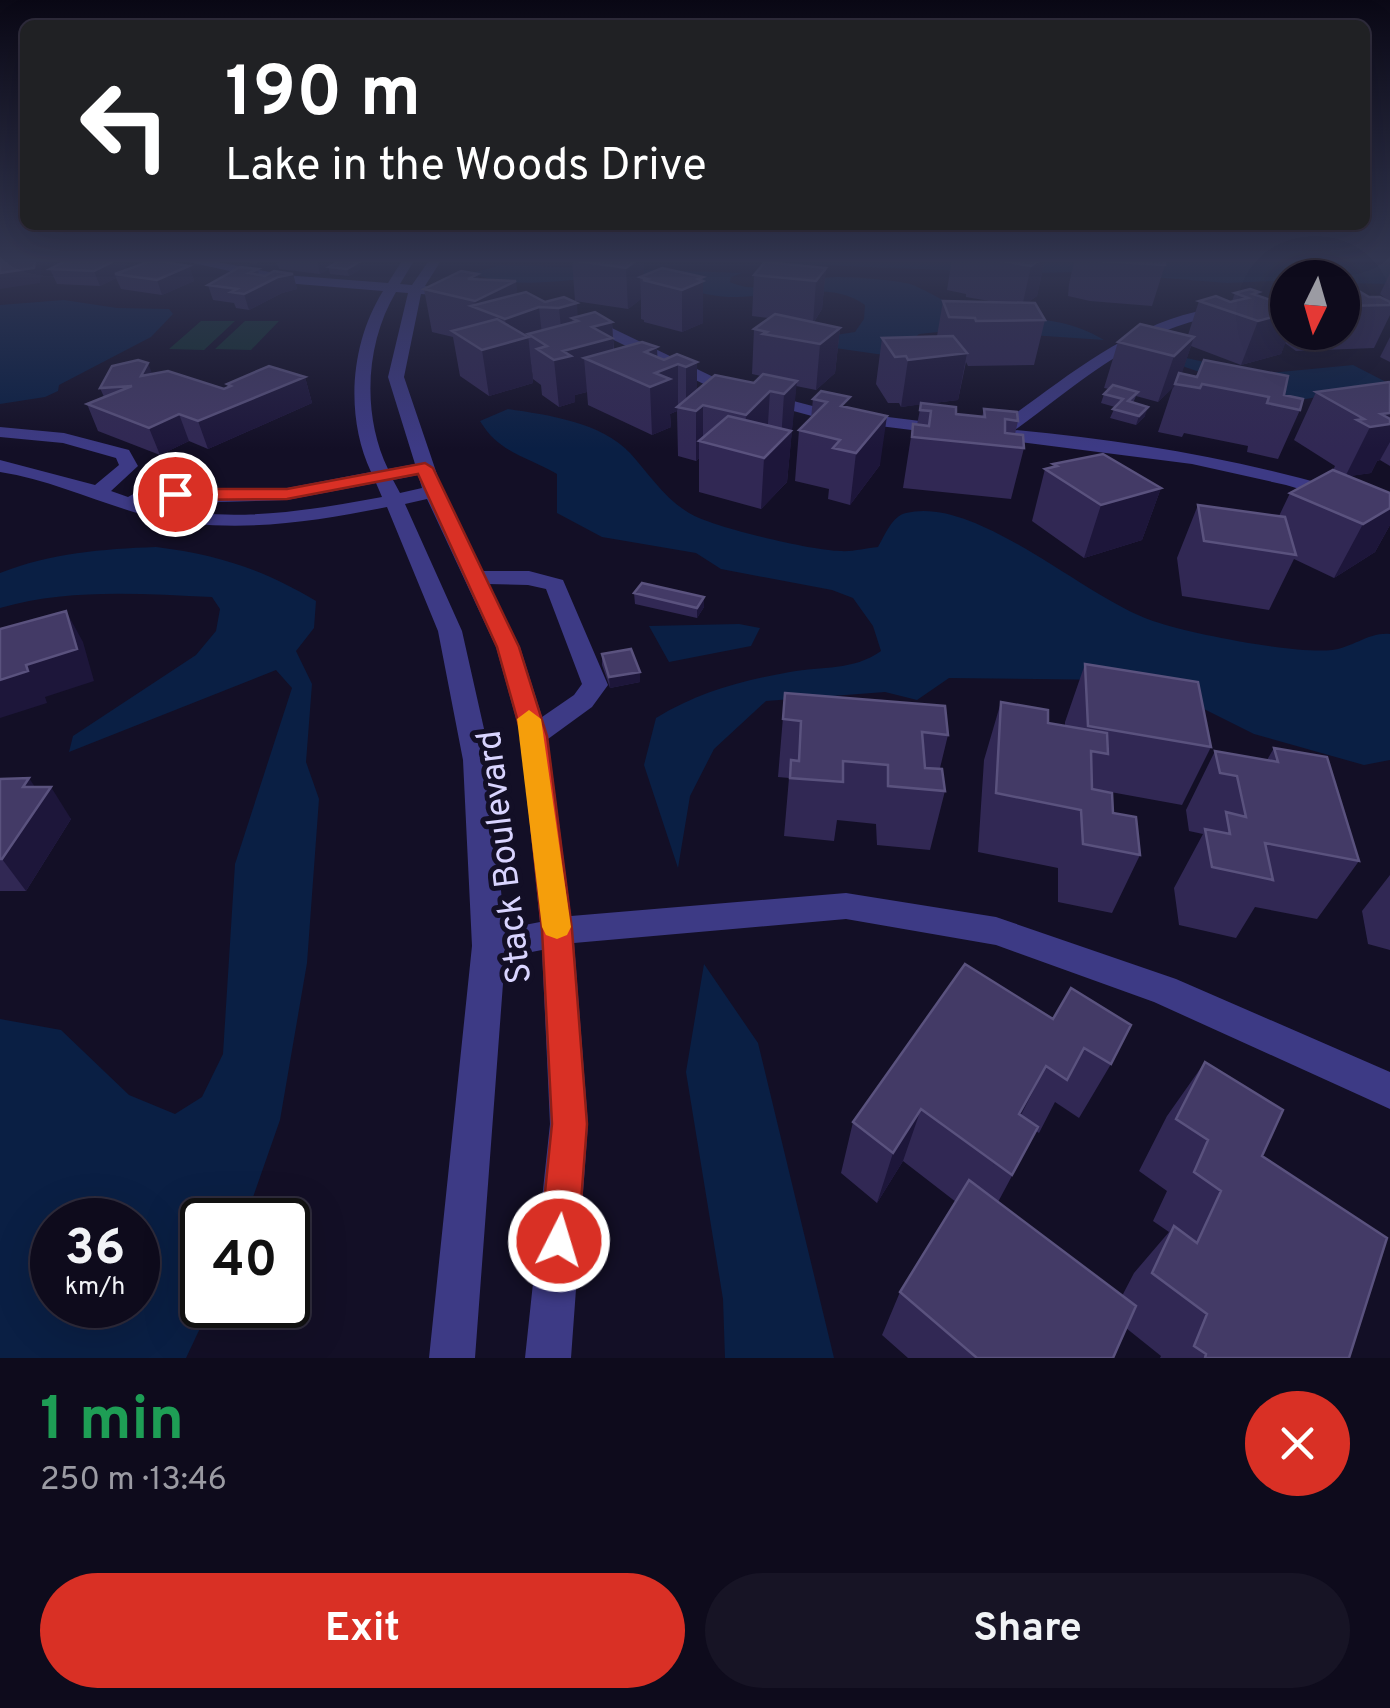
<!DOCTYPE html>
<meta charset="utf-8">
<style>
body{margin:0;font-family:Overpass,sans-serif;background:#171425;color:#f1f3f6;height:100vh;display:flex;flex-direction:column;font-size:38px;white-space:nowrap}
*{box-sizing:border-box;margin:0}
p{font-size:32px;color:#9b9ba3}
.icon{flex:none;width:55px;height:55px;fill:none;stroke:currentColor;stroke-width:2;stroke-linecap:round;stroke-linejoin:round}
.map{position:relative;height:1358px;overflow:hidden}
.side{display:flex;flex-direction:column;background:#0e0b1c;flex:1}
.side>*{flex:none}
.guide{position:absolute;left:20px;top:20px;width:1350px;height:210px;border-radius:15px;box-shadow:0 10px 40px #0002,0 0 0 2px #2e2b3b;background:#202124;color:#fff;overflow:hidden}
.needle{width:65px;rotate:185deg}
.fabs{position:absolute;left:1270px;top:260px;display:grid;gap:20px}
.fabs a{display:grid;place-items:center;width:90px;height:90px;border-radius:50%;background:#0e0b1c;box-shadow:0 10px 40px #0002,0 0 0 2px #2e2b3b;font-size:50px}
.speed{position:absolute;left:30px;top:1198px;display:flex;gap:20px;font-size:50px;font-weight:700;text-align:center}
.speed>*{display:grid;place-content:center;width:130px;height:130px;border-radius:50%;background:#0e0b1c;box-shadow:0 10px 40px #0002,0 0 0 2px #2e2b3b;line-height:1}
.speed small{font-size:25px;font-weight:400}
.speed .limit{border:5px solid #111;border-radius:15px;background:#fff;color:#111}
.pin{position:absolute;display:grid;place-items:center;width:85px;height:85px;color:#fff;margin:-42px;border:5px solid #fff;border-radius:50%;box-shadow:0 2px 10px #0007}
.me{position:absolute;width:110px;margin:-55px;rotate:5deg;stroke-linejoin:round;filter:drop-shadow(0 0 8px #0008)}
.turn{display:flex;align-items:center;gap:35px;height:210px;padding:0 40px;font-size:45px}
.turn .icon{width:130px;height:130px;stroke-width:2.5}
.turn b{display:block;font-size:70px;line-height:85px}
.round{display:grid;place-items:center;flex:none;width:105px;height:105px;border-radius:52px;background:#171425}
.headline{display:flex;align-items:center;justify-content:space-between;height:170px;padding:0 40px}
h1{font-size:60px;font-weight:700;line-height:75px;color:#1e9e55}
.button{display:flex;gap:20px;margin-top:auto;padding:20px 40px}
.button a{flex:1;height:115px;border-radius:60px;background:#d93025;color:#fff;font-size:40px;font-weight:700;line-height:115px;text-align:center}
.button a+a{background:#171425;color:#f1f3f6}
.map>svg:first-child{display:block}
.green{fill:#12302f}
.water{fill:#0a1f44;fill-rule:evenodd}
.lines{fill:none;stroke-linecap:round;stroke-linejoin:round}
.minor{fill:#3d3a85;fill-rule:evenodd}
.wall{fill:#312854}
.shaded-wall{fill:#1d163a}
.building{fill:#433a66;stroke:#5a527e;stroke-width:2.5}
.route{fill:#d93025;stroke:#8d1f18;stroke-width:2.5}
.slow{fill:#f59e0b}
.labels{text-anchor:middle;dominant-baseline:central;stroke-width:10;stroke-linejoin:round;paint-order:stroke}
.street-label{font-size:35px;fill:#d9d4ff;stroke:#130f26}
</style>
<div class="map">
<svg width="1390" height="1358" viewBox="0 0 1390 1358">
<rect width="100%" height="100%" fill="#130f26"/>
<!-- green -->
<path class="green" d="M201,321H235L204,350L169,349Z
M245,321H279L251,350L215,349Z"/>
<!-- water -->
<path class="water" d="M667,259H1227L1390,265V284L1343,283L1342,278L1227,283L1091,272L1016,273Z
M501,265L742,273L731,277L730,282C761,297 803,277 837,277C852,277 901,280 913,285C932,293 948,305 969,310C1018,322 1058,312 1104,340L957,330L919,334L891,356L821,346L829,336L855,332L864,319L865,305C830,279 776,297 737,297C705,298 671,283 639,279C585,272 525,295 472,273Z
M64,300L117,308L169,309L173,314L151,337L59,385L58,391L45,397L0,404V305Z
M1172,355L1261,374L1353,365L1390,384L1289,402L1164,360Z
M508,409C548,415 601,422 630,453C650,475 663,497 689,513C711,527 813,551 840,551C852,552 866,548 878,547C885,535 892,516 906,513C977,495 1084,598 1153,621C1191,634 1294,654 1332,650C1352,648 1369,632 1390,634V760L1364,765L1254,734L1188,701L1114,680L949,678L917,700L885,692L766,701L714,749L690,796L678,868L644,765L656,718C699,692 740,681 790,672C822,666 853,671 881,651L873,626L853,598L832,590L721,569L696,553L602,537L557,513V474C526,456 499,453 480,421Z
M156,547C219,555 262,569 316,601L314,628L296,651L312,684L306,762L319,799L307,963L280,1120L245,1220H202V1305H211L186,1358H0V1019L61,1030L129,1095L175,1114L202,1097L223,1054L235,864L292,688L276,670L69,752L73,736L196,655L216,631L220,609L212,597C141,594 69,588 0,608V573C51,553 102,549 156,547ZM52,1220H138V1305H52Z
M739,624L760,628L751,646L669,662L649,626Z
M704,964L758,1043L834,1358H725L723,1299L686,1072Z"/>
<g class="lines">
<!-- minor -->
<path class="minor" d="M175,259H202L285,275L388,283L403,259H415L400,284L412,285L430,259H442L425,286L464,293L457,297L421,294L404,377L443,492L482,571H529L563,580L608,685L592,707L548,739L571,916L846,893L996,917L1176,979L1390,1072V1109L1154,1002L996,945L846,919L574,943L588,1124L571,1358H525L550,1124L542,950L505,957L475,1358H429L472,946L463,760L438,631L387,507C308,523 227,535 148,516C98,503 52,480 0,472V460L95,485L119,465L116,458L63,443L0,437V427L64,433L129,450L138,466L111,491L128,497L137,492L287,488L371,472C345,416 350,344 383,291L285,283ZM396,292L408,293L388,377L415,464L388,469C362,415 365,344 396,292ZM418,475L422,488L400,493L393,480ZM376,483L382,497C307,511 224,525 149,504L287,500ZM427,499L496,647L521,736L540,922L504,929L491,760L462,631L405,504ZM488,584L528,585L546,589L582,684L574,695L542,717L520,647Z
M1288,304V312C1259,313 1230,312 1202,319C1131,335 1072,389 1015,430C1143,442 1268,464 1390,504V516L1286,485L1192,464L989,438L980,433L995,428C1057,385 1119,330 1195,312C1225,304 1256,305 1288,304Z
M579,317H589L728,384L824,409L944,424L953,429L944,434L823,419L716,390L579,323Z"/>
</g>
<!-- wall -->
<path class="wall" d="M233,259H266L255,264Z
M276,259H340L361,269L349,276L330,274L329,269L320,274L279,269Z
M574,259H644V275L703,277V323L682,332L644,322V320L641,319V299L628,309L575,301L572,260Z
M952,259H1045L1037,296L1027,303L1045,320L1034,365L968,366L966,362L958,400L925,404L956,414L982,417L984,409L1018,421L1015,434L1024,448L1011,499L903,488L913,424L917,425L921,404L901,407L899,403H888L876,384L882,338L937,336L943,301L995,302L966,297V294L947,290Z
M1075,259H1164L1165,265L1152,306L1090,301L1068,296L1069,284Z
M189,266L194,281L162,295L121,289L116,278L100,286L57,284L50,269L127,270Z
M826,268L822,309L814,322L840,328L835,373L816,390L796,386L787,482L761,509L699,492V458L696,461L678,456L677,411L670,414L671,427L652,435L588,405L587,392L575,395V402L559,407L542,395L541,385L533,379L530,356L533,383L489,396L460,376L453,337L432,332L424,289L479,279L518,294L526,292L578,316L612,322L614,350L658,357L664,360L697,362V390L754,383L761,376L752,374L754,329L769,318L752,316L754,275Z
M258,269L259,275L265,276L293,274L297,289L282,293L249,310L236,308L234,303L213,300L208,285Z
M1390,273V302L1380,294Z
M1342,284L1369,297L1390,302V315L1374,348L1296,351L1285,343L1281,354L1241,365L1191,346L1181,374L1284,395L1300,410L1278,459L1247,452L1248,446L1184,433L1182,437L1158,432L1173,387L1158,402L1136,396L1133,403L1145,416L1136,425L1110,418L1115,407L1101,403L1104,394L1109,389L1104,388L1118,342L1188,335L1199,301H1232L1235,293L1258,295L1282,304L1288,291V332H1342Z
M1390,337V362L1380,357Z
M152,374L224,389L228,387L227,384L305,377L312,403L208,449L189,441L160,455L98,431L87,404L104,397L100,388Z
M1390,383V466L1380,460L1377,461L1371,473L1349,476L1390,493V525L1375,552L1334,578L1294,559L1269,610L1182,596L1177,558L1198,505L1279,516L1290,493L1333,470L1335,466L1294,440L1316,392Z
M813,399L848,407L880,465L850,505L828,499L829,489L795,481L799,430L811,418Z
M1053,464L1161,488L1142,540L1084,558L1032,521L1045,469L1052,467Z
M634,593L704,597V607L697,618L635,604Z
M602,654L640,682L610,688L602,665Z
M1085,664L1211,747L1182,805L1094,789L1113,813L1140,855L1112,913L1058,902V868L978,852L984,760L1001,702L1048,723L1065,726V722Z
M785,693L948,735L940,768L945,791L930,850L877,845L876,824L837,820L834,841L784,836L789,778L778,777Z
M1274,748L1359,861L1317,919L1255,907L1236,938L1179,925L1174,888L1203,834L1189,831L1186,810L1215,751L1267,760Z
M0,779L35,787L71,819L26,891H0Z
M1390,875V950L1368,944L1362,911Z
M965,964L1111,1064L1079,1118L1055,1102L1039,1133L1036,1131L998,1202L1122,1296L1134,1273L1169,1232L1153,1221L1167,1191L1139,1171L1167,1116L1205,1062L1262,1156L1349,1358H1160L1161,1356L1126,1328L1113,1358H908L882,1335L900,1292L956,1202L903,1161L877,1203L841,1173L853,1122Z"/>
<!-- shaded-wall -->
<path class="shaded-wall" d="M35,259H39L41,266L40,283L0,289V273Z
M118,259H123L128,272L115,274L116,278L100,286L94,271Z
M317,259H340L329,267V269L320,274Z
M638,259H644V278L640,277L641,299L628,309L626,268Z
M1041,259H1045L1037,296L1022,307L1031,266Z
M359,262L361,269L349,276L347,269Z
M189,266L194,281L162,295L157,280Z
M826,268L822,309L813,323L816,281Z
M293,274L297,289L282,293L249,310L244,294L278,277Z
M478,274L481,297L516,281L520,314L539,307L543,344L528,334L533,383L489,396L482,350L508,343L505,319L476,308L468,279Z
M703,277V323L682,332V290Z
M577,303L578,321L572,318L575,348L592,327L612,322L614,366L584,358L587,392L575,395V402L559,407L554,360L564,358L559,308Z
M1288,313V332H1290L1281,354L1241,365L1258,321Z
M840,328L835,373L816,390L820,344Z
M1194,337L1179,382L1175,384L1174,387L1158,402L1174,356Z
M657,347L658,372L678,364V407L677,411L670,414L671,427L652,435L650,387L645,352Z
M967,353L958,400L901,407L908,360Z
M697,362V409H686V367Z
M148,363L158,389L141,376Z
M305,377L312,403L208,449L198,421Z
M797,381L787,482L761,509L764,458L781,441L784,394Z
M770,391L767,439L744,453L746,415Z
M703,405V442L699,441V458L696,461V411Z
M1148,407L1145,416L1136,425L1139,416Z
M1390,410V442L1380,460L1377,461L1371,473L1345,477L1370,427L1381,414Z
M179,414L189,441L160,455L149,428Z
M887,416L880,465L850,505L856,453Z
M1161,488L1142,540L1084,558L1101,505Z
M1390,508V525L1375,552L1334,578L1363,524Z
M704,597V607L697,618V608Z
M66,611L83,642L94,681L45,697L47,703L0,718V680L26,665Z
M640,672V682L610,688L609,677Z
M29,778L43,799L51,787L71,819L26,891L2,859L23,787Z
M1046,1066L1019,1119L993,1166L1019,1114Z
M921,1109L903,1161L877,1203L893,1153Z"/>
<!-- building -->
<path class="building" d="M0,259H35L34,268L0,273Z
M69,259H118L94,271L50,269Z
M574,259H638L626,268L572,260Z
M991,259H1041L1031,266Z
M1094,259H1164L1165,265L1101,261Z
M153,260L189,266L157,280L115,274Z
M341,260L359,262L347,269L329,267Z
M765,262L826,268L816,281L754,275Z
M240,267L258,269L249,273L265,276L274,271L293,274L278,277L244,294L231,292L237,289L208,285Z
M662,268L703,277L698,279L703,281L682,290L643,280L647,279L640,277Z
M461,271L478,274L468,279L516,281L475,301L424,289Z
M1342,284H1347L1369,297H1380L1390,302V305L1342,306Z
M1250,289L1259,292L1253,294L1288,306V313L1258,321L1199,301L1216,296L1230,302L1248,298L1235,293Z
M526,292L545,302L564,297L577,303L559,308L539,307L505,319L471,306Z
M943,301L1035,303L1045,320L976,321L975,318L949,317Z
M595,312L612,322L592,327L612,338L563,351L571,356L554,360L537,349L547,346L528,334L578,321L572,318Z
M775,314L840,328L820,344L763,334L767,332L754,329Z
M497,319L528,337L482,350L452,331Z
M1140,324L1194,337L1174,356L1118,342Z
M953,336L967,353L908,360L906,356L895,357L882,338Z
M642,342L657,347L645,352L664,360L677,354L697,362L686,367L678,364L655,373L670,379L650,387L584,358Z
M138,360L148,363L141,376L168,371L224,389L231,386L227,384L269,366L305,377L198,421L179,414L149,428L87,404L132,386L100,388L112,366Z
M1204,360L1288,376L1284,395L1303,399L1300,410L1267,403L1269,397L1202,384L1200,388L1175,384L1179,373L1197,377Z
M763,374L797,381L784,394L770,391L746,415L703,405L696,411L677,407L715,375L754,383Z
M1389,382L1390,383V413L1381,414L1390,419V424L1370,427L1357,420L1364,419L1316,392Z
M1113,385L1138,392L1128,401L1148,407L1139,416L1113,409L1123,399L1104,394Z
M821,391L850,397L841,406L887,416L856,453L833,448L840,440L799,430L827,402L813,399Z
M921,403L956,407V414L985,417L984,409L1017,412L1018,421L1005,419V433L1023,435L1024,448L912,437L913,424L929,426L931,411L920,410Z
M728,416L791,431L764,458L699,441Z
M1103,454L1161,488L1101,505L1045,469L1057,466L1053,464Z
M1333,470L1390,493V508L1363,524L1290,493Z
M1198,505L1285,517L1296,555L1204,541Z
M642,583L704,597L697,608L634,593Z
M66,611L77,649L26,665L28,671L0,680V629Z
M631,649L640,672L609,677L602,654Z
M1085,664L1198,682L1211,747L1088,726Z
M785,693L945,706L948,735L922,732L925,768L942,769L945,791L888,786V765L843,761V782L790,778L791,760L799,761L801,721L783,719Z
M1001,702L1048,710V723L1107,733L1108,754L1091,751L1092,789L1112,793L1113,813L1136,817L1140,855L1083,844L1081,810L996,793Z
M1274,748L1327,757L1359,861L1265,843L1273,880L1212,867L1205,829L1230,834L1226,812L1246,817L1237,776L1220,773L1215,751L1278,762Z
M29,778L23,787H51L2,859H0V779Z
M965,964L1053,1019L1071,988L1131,1025L1111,1064L1084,1048L1067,1080L1046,1066L1019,1114L1038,1127L1012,1175L921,1109L893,1153L853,1122Z
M1205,1062L1283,1110L1262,1156L1387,1238L1349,1358H1205L1206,1354L1194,1346L1207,1314L1152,1273L1174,1226L1197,1243L1221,1191L1194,1172L1208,1140L1176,1119Z
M969,1180L1136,1306L1113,1358H977L900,1292Z"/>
<!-- sky -->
<linearGradient id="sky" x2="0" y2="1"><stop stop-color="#0a0815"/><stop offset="0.58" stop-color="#333752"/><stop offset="1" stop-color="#333752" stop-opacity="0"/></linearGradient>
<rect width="1390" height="449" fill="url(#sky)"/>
<!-- route -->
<path class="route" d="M425,463L433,468L519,647L547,736L572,930L587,1124L578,1241L572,1254L559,1260L545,1254L540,1241L552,1124L542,930L522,736L497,647L418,474L287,499L175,500L166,494L175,489H287Z"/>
<!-- slow -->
<path class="slow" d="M529,710L541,719L571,927L567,935L557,939L546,935L542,927L517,719Z"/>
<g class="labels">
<!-- street labels -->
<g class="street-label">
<text transform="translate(506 857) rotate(-97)">Stack Boulevard</text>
</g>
</g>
</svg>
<div class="fabs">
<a><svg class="needle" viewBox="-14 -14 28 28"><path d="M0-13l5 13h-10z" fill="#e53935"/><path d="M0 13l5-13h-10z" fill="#9b9ba3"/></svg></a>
</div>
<div class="speed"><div>36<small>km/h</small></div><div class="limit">40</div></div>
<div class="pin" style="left:175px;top:494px;background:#d93025"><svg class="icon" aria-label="arrive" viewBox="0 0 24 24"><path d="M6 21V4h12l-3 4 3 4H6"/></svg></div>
<svg class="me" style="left:559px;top:1241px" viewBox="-20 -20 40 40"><circle r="17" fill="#d93025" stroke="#fff" stroke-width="3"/><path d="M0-11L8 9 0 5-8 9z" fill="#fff"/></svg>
<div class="guide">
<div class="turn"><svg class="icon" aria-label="left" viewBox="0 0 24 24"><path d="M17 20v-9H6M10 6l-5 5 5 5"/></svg><div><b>190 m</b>Lake in the Woods Drive</div></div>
</div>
</div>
<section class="side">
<div class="headline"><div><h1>1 min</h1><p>250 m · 13:46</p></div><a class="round" style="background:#d93025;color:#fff"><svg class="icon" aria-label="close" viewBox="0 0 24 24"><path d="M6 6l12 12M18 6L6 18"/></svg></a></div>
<div class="button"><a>Exit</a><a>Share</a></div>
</section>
